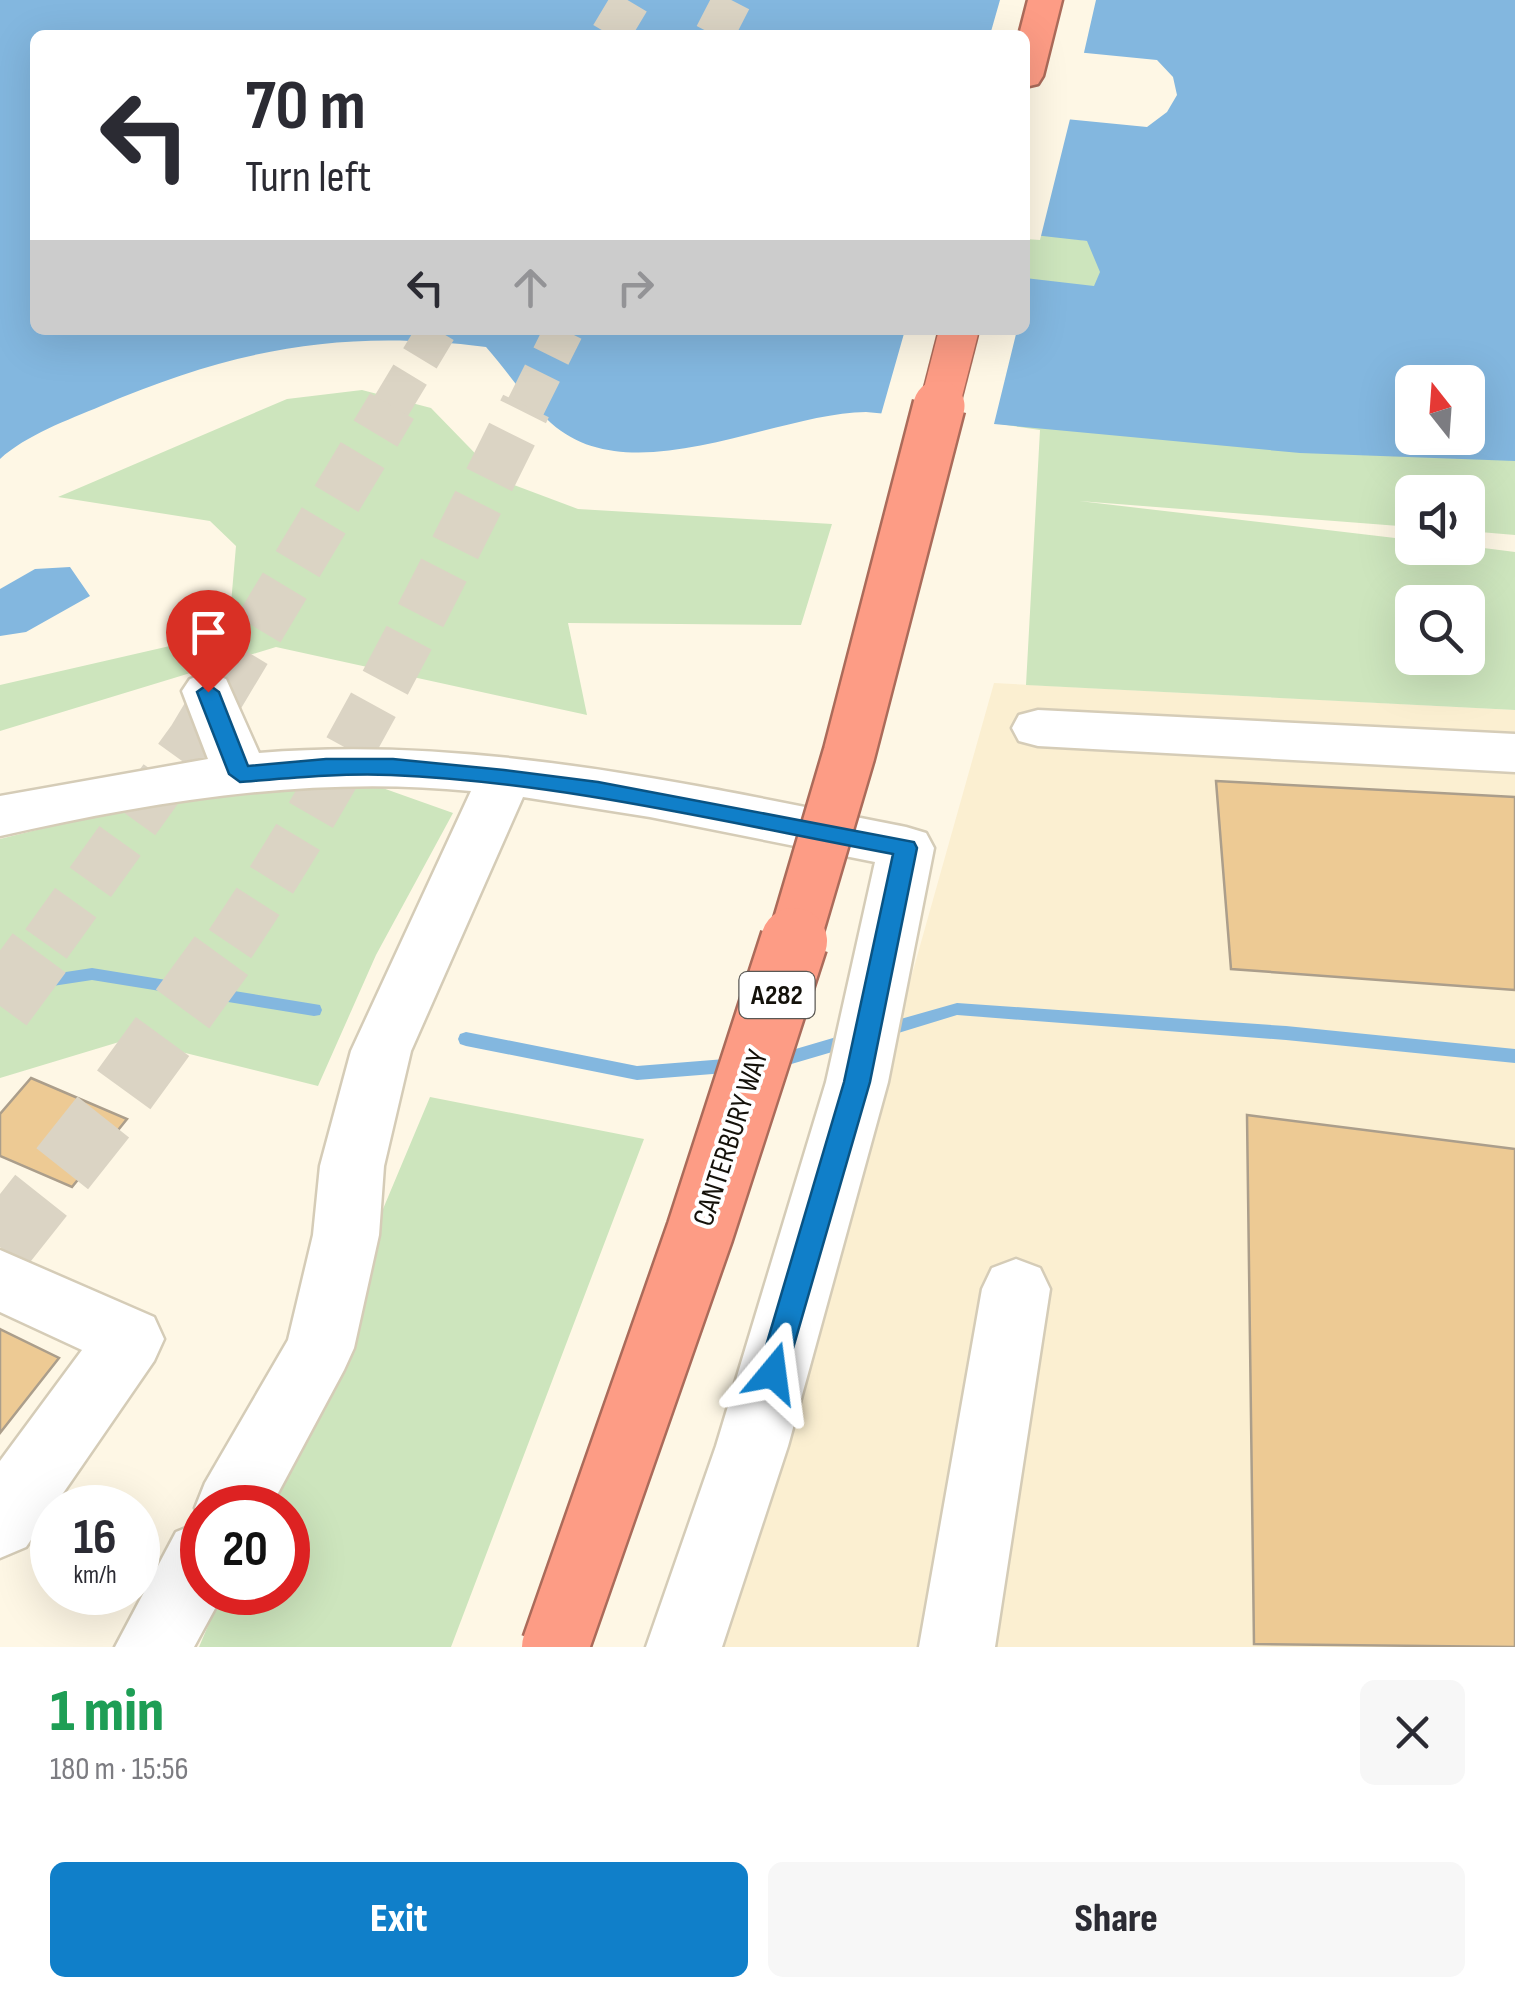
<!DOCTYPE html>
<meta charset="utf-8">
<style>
body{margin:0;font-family:"Sofia Sans Condensed",sans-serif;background:#f7f7f7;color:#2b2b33;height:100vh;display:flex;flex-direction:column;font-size:38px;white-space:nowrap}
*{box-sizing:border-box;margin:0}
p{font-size:32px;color:#7c7c81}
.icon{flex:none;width:55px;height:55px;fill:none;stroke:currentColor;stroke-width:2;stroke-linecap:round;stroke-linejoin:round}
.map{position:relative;height:1647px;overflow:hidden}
.details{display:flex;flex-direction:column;background:#fff;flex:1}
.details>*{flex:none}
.hud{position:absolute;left:30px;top:30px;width:1000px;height:305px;border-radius:15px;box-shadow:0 10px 40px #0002;background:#fff;color:#2b2b33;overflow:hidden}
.needle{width:65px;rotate:343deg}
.buttons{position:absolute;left:1395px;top:365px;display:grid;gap:20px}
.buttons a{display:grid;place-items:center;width:90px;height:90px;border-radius:15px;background:#fff;box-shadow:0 10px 40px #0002;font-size:50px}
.speed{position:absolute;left:30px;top:1485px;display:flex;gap:20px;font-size:50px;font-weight:700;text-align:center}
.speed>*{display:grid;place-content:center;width:130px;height:130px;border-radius:50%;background:#fff;box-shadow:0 10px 40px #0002;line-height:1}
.speed small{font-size:25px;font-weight:400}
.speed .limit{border:15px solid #d22;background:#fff;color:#111}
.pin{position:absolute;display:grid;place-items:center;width:85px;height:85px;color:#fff;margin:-102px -42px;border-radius:50% 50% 50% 0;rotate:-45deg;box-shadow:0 0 10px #0007}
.pin .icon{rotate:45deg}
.me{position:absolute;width:110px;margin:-55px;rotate:16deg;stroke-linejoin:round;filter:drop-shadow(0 0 8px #0008)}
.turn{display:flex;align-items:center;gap:35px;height:210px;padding:0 50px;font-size:45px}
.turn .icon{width:130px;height:130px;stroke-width:2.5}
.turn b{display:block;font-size:70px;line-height:85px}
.lanes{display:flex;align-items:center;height:95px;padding:0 50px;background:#0003;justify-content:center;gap:50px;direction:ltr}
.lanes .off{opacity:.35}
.round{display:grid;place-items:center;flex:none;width:105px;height:105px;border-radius:15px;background:#f7f7f7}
.overview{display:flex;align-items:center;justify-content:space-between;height:170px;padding:0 50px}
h1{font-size:60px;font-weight:800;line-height:75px;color:#1e9e55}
.primary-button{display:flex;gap:20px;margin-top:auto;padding:20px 50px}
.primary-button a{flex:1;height:115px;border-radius:15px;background:#107fc9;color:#fff;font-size:40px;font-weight:800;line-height:115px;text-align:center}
.primary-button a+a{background:#f7f7f7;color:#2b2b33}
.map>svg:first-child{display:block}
.built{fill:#fbefd1}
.green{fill:#cde5bd;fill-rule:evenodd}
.water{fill:#83b7df;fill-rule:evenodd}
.pier{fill:#fef7e5}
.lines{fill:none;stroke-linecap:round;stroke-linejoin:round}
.stream{fill:#83b7df;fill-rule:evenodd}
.building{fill:#edca94;stroke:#ab9e8b;stroke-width:2.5}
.highway-tunnel-far2{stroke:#dbd4c4;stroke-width:39;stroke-dasharray:39 19;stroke-linecap:butt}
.highway-tunnel-far1{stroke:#dbd4c4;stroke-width:51;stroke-dasharray:51 25;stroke-linecap:butt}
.highway-tunnel{stroke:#dbd4c4;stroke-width:66;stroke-dasharray:66 34;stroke-linecap:butt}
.minor-casing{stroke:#d5ccb7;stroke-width:5}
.highway-casing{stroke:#ab6b5a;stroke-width:5}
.minor{fill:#fff;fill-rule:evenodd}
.highway{fill:#fd9c85;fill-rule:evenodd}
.highway-bridge-far2-casing{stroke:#ab6b5a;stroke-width:42;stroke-linecap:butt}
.highway-bridge-far1-casing{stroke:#ab6b5a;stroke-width:56;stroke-linecap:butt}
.highway-bridge-casing{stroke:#ab6b5a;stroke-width:71;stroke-linecap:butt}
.highway-bridge-far2{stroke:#fd9c85;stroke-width:39}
.highway-bridge-far1{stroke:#fd9c85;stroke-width:51}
.highway-bridge{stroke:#fd9c85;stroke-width:66}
.route{fill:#107fc9;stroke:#0a5383;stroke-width:2.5}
.labels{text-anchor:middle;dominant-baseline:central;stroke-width:8;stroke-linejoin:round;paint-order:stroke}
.shield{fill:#fff;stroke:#5a5854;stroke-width:2.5}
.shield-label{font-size:28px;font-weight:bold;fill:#14110a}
.street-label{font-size:30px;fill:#14110a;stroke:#fff}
</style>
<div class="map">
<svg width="1515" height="1647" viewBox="0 0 1515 1647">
<rect width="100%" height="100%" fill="#fef7e5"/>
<!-- built -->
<path class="built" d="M994,683L1515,710V1647H710L871,1120Z"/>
<!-- green -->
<path class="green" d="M1025,231L1112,245L1515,342V535L1468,531V492H1412V527L1079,501L1412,540V548L1468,546L1515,552V710L1026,685L1040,430L967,419L1025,330ZM1412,382H1468V438H1412ZM1412,602H1468V658H1412Z
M362,390L431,408L501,480L578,509L832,524L801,625L568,623L587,715L276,647L0,731V685L183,643L230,615L236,546L210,521L58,497L287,399Z
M377,786L453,813L376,955L318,1086L129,1039L0,1078V839L178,795Z
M430,1097L644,1139L451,1647H199L222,1593L288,1592V1508L258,1507Z"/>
<!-- water -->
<path class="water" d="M0,0H1515V461L1300,453L866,412C774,413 631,495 551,423C527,401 507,371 486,347C341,329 235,349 101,406C68,420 26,435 0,459ZM35,35H1025V47L1157,60L1173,77L1177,95L1167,112L1147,127L1025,115V234L1087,241L1100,272L1094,286L1025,278V330H35ZM1412,382H1468V438H1412Z
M70,567L90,596L26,632L0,636V589L35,569Z"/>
<!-- pier -->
<path class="pier" d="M1000,0H1096L1083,57L1025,52V35H990Z
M1025,110L1071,115L1040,240L1025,239Z
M905,330H1017L993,428L880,418Z"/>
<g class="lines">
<!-- stream -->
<path class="stream" d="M92,968L314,1004L320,1005L322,1010L320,1015L314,1016L92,980L0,994V982Z
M957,1003L1286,1026L1515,1049V1063L1286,1040L957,1015L882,1038L876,1036L874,1031L876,1026Z
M466,1032L637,1066L738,1058L744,1060L746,1065L744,1070L738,1072L637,1080L466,1046L460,1044L458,1039L460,1034Z
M850,1033L856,1035L858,1040L856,1045L771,1070L765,1068L763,1063L765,1058Z"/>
</g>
<!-- building -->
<path class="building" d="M1216,781L1515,797V990L1231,969Z
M31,1078L127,1119L72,1187L0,1156V1114Z
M1247,1115L1515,1149V1647L1254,1644Z
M0,1329L59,1358L0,1433Z"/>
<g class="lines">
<!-- highway-tunnel-far2 -->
<path class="highway-tunnel-far2" d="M610,35L631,0
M714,35L732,0
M390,408L437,330
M525,408L564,330"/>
<!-- highway-tunnel-far1 -->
<path class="highway-tunnel-far1" d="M46,944L193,739L392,406
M230,944C345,773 435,589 526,406"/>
<!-- highway-tunnel -->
<path class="highway-tunnel" d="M0,1006L48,941
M0,1247L112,1106L232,941"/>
<!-- minor casing -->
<g class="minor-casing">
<path id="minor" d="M208,673L226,679L259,753C478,735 692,785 906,827L926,833L934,848L888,1082L788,1446L722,1647H646L716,1446L826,1082L875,862L650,817L523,797L411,1051L384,1166L379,1235L354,1348L344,1370L270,1508H202V1592H224L194,1647H115L176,1532L201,1522L195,1508L205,1483L288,1340L313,1235L320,1166L351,1051L471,791C312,775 154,801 0,836V796L208,759L182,691L190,679Z
M1038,710L1515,734V772L1038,746L1019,741L1012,728L1019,715Z
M0,1250L154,1317L164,1339L154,1361L26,1547L0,1558V1461L82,1350L0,1312Z
M1016,1259L1040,1268L1050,1289L995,1647H919L982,1289L992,1268Z"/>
</g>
<!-- highway casing -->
<g class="highway-casing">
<path id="highway" d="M1028,0H1062L1043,76L1038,84L1025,87V35H1019Z"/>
</g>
<!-- minor -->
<use href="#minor" class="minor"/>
<!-- highway -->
<use href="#highway" class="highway"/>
<!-- highway-bridge-far2 casing -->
<g class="highway-bridge-far2-casing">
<path id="highway-bridge-far2" d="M939,408L959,330"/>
</g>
<!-- highway-bridge-far1 casing -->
<g class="highway-bridge-far1-casing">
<path id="highway-bridge-far1" d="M793,944L849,754L939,406"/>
</g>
<!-- highway-bridge casing -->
<g class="highway-bridge-casing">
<path id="highway-bridge" d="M555,1647L700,1232L794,941"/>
</g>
<!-- highway-bridge-far2 -->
<use href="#highway-bridge-far2" class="highway-bridge-far2"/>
<!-- highway-bridge-far1 -->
<use href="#highway-bridge-far1" class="highway-bridge-far1"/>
<!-- highway-bridge -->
<use href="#highway-bridge" class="highway-bridge"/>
</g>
<!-- route -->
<path class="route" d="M208,684L219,692L248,766L326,759H393L504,770L598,782L914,842L917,848L870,1082L783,1383L773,1386L763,1383L758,1373L844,1082L893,854C728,823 560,782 391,775C340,773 290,778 240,782L229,774L197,692Z"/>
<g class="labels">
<!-- shield labels -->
<rect class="shield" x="739.5" y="972" width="75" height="46" rx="8"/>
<g class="shield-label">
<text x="777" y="995">A282</text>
</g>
<!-- street labels -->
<g class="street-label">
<text transform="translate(731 1138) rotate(-72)">CANTERBURY WAY</text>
</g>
</g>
</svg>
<div class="buttons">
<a><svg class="needle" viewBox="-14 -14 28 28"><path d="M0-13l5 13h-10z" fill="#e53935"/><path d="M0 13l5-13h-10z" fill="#7c7c81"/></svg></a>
<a><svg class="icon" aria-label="sound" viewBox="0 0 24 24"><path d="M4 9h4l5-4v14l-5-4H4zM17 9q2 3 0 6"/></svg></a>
<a><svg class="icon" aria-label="search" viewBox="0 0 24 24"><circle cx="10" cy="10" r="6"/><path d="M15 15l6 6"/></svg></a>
</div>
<div class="speed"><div>16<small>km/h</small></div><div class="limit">20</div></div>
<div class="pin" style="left:208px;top:692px;background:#d93025"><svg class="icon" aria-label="arrive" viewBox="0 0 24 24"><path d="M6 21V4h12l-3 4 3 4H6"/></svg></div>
<svg class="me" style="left:773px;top:1373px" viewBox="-20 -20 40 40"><path d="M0-17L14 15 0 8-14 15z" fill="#107fc9" stroke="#fff" stroke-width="4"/></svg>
<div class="hud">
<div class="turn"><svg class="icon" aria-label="left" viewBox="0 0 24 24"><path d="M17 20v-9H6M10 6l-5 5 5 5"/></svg><div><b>70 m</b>Turn left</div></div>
<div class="lanes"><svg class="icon" aria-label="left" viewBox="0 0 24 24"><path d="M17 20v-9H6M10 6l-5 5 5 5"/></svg><svg class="icon off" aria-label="ahead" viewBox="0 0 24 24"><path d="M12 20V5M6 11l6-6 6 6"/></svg><svg class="icon off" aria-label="right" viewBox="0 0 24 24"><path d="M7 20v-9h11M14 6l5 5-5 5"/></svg></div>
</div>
</div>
<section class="details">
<div class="overview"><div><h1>1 min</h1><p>180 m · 15:56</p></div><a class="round"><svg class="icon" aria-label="close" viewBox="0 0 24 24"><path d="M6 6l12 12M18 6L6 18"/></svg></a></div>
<div class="primary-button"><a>Exit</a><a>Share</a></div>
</section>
